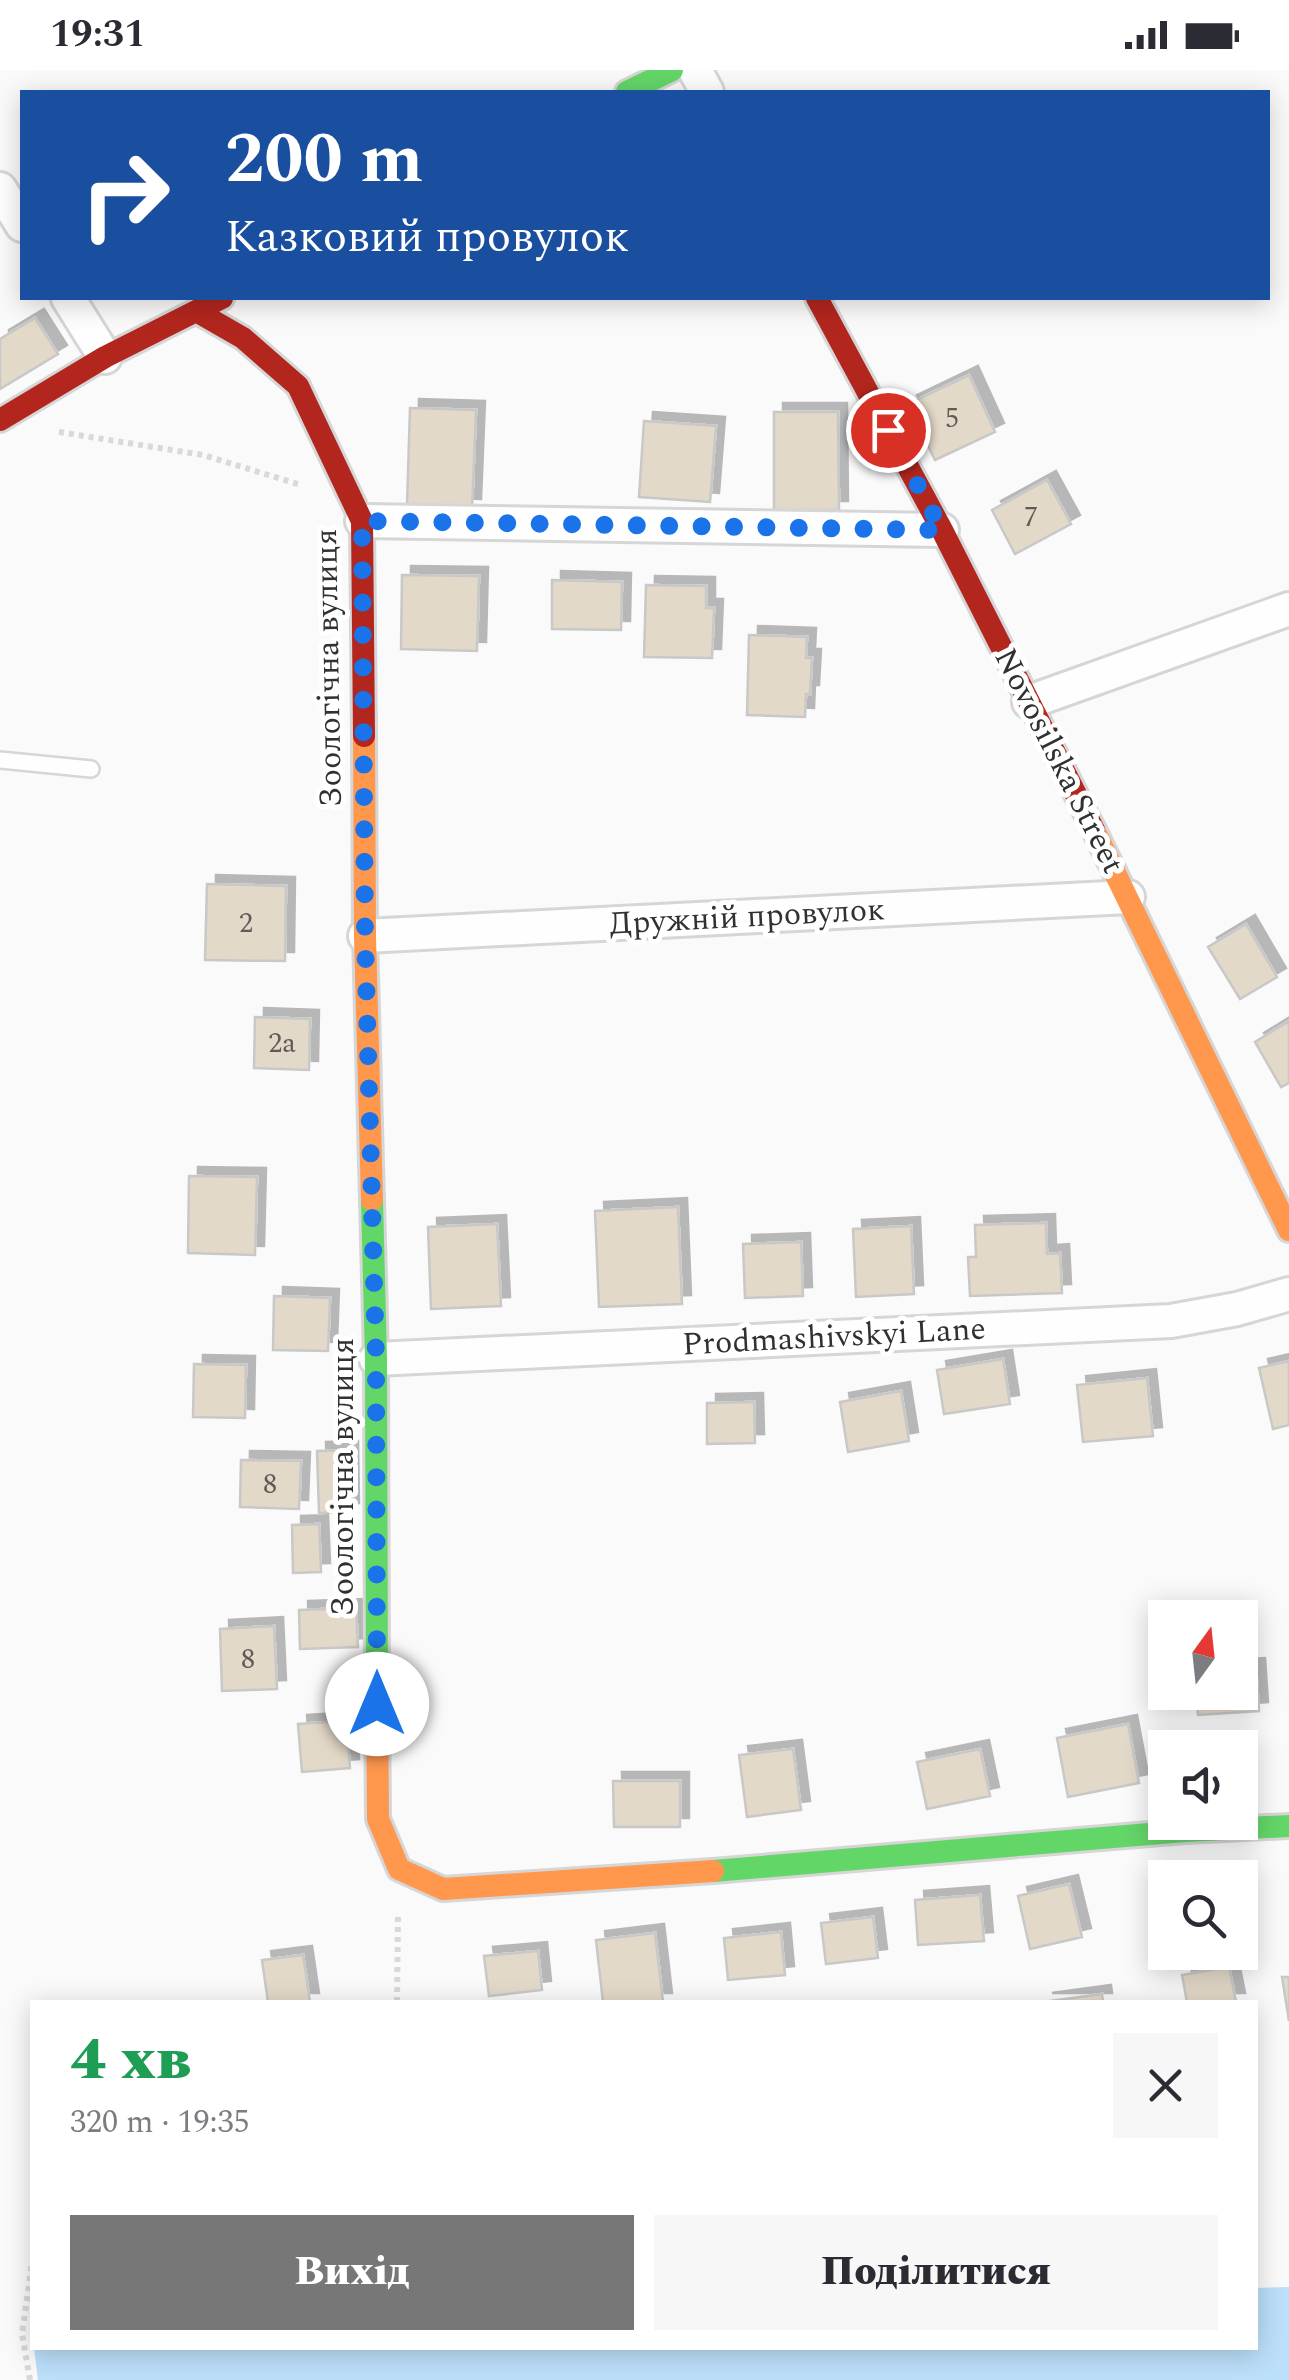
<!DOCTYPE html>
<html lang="uk">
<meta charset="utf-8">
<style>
body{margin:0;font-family:Spectral,serif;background:#f7f7f7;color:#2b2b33;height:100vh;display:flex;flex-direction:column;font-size:38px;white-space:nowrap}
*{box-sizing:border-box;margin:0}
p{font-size:32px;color:#7c7c81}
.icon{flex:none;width:55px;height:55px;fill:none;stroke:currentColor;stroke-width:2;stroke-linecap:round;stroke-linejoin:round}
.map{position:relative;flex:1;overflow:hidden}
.drawer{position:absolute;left:30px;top:1930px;width:1228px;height:350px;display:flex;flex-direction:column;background:#fff;border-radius:0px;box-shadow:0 5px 25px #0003}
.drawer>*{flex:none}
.banner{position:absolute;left:20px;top:20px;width:1250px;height:210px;border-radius:0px;box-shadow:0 5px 25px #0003;background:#1a4fa0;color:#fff;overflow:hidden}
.needle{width:65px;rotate:15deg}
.controls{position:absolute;left:1148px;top:1530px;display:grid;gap:20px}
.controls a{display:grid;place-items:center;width:110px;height:110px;border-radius:0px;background:#fff;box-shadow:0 5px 25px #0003;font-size:50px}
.pin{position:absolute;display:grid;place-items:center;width:85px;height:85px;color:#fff;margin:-42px;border:5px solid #fff;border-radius:50%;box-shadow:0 2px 10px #0007}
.me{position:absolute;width:110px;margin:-55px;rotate:0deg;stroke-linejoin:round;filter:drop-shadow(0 0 8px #0008)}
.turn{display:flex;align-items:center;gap:35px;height:210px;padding:0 40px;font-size:45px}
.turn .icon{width:130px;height:130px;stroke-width:2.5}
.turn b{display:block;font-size:70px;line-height:85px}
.round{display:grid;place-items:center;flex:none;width:105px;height:105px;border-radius:0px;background:#f7f7f7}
.head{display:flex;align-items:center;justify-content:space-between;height:170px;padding:0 40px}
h1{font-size:60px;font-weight:800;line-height:75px;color:#1e9e55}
.action{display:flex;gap:20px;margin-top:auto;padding:20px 40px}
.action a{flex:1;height:115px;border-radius:0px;background:#777778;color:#fff;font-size:40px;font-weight:800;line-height:115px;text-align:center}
.action a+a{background:#f7f7f7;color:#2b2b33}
.status{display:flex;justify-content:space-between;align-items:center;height:70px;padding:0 50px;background:#fff;direction:ltr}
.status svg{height:28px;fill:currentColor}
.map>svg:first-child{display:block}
.water{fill:#bcdffa}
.building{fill:#e3d9c8;stroke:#c9c8c8;stroke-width:2.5;filter:url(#shadow)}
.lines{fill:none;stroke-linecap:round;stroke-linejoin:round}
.lane-casing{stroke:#d6d6d7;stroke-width:20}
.street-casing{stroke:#d6d6d7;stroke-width:38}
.fast-casing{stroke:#d6d6d7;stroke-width:28}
.slow-casing{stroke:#d6d6d7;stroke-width:28}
.jam-casing{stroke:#d6d6d7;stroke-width:28}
.path{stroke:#d9d9d9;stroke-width:6;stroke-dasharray:5 5;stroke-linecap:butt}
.lane{stroke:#fefefe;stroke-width:15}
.street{stroke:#fefefe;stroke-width:32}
.fast{stroke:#63d668;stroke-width:22}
.slow{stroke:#ff974d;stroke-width:22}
.jam{stroke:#b3261e;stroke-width:22}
.route{stroke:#1a73e8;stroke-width:18;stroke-dasharray:0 32.4}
.labels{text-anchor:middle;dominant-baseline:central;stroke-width:10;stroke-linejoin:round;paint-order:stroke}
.number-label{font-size:28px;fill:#5e5b58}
.street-label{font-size:32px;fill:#313132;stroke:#fff}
</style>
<div class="status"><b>19:31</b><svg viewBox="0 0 49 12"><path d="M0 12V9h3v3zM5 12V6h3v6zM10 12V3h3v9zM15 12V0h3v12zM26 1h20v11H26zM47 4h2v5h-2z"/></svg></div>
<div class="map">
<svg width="1289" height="2310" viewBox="0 0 1289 2310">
<defs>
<filter id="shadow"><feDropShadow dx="9" dy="-9" stdDeviation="0" flood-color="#0004"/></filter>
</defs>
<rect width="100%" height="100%" fill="#fafafb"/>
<!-- water -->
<path class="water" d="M1289,2217V2310H38L34,2278H1255V2218Z"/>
<!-- building -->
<path class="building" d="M35,248L58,284L0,319V269Z
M969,305L995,362L935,390L908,334Z
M410,338L476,340L472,438L407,436Z
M774,342H838L839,440H774Z
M644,351L716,356L710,432L639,427Z
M1047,410L1071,454L1015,484L992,440Z
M402,505L479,506L477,581L401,579Z
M552,510L622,512L621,560L552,559Z
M646,515L706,516V538H714L712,588L644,587Z
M749,565L807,567L806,588H812L810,624H806L805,647L747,645Z
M207,814L286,816L285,891L205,890Z
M1246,854L1277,907L1240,929L1208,877Z
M255,947L310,949L309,1000L254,998Z
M1289,951V1013L1281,1017L1255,972Z
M189,1106L257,1107L255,1185L188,1183Z
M678,1137L682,1234L599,1237L595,1141Z
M1046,1153L1047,1184L1060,1183L1062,1223L970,1226L968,1187H976L975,1155Z
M497,1154L501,1236L431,1239L428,1157Z
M911,1156L914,1224L856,1227L853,1159Z
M801,1172L803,1226L745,1228L743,1174Z
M274,1226L330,1228L328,1281L273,1280Z
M1003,1289L1010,1334L944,1344L937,1300Z
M1289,1291V1355L1273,1359L1259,1298Z
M194,1294L246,1295L245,1348L193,1347Z
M1147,1308L1153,1366L1083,1372L1077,1315Z
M901,1321L909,1371L848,1382L840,1332Z
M754,1332L755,1373L707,1374V1333Z
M349,1380L350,1442L319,1443L317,1381Z
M241,1390L301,1391L299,1439L240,1437Z
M319,1454L321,1502L293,1503L292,1455Z
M356,1538L358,1577L300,1579L299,1540Z
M274,1556L277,1619L222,1621L220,1559Z
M1256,1597L1259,1641L1198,1645L1196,1622H1240V1598Z
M346,1651L350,1698L302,1702L298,1654Z
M1128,1654L1139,1713L1068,1727L1057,1668Z
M793,1679L801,1740L747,1747L739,1685Z
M980,1679L990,1726L927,1739L917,1692Z
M613,1711H680V1757H614Z
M1069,1814L1082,1867L1030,1879L1018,1826Z
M980,1825L984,1871L918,1875L915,1830Z
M873,1847L878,1888L826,1894L821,1853Z
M781,1862L785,1905L728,1910L724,1868Z
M655,1863L663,1932H603L596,1870Z
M538,1881L542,1920L489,1926L484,1886Z
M303,1885L310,1932H268L262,1890Z
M1229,1897L1236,1932H1187L1182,1905Z
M1282,1907H1289V1951Z
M1102,1924L1103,1932H1043Z"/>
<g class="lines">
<!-- lane casing -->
<g class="lane-casing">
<path id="lane" d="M0,690L91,699"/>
</g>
<!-- street casing -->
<g class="street-casing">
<path id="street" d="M695,0L707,22
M0,119L22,155
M68,228L105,287
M362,451L942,460
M1029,632L1289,539
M365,866L1128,827
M376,1289L1171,1251L1237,1239L1289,1224"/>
</g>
<!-- fast casing -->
<g class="fast-casing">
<path id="fast" d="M627,22L672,0
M372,1130L376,1289L377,1620
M713,1801L1185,1761L1289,1756"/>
</g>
<!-- slow casing -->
<g class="slow-casing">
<path id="slow" d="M364,666L365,866L372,1130
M1094,760L1289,1160
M377,1620L378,1749L399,1799L443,1819L713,1801"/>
</g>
<!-- jam casing -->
<g class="jam-casing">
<path id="jam" d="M817,228L942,460L1094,760
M196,241L243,268L298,316L362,451L364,666
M0,350L105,287L222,228"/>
</g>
<!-- path -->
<path class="path" d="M59,362L203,385L301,415
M397,1932L398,1844
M30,2310L22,2264L32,2193"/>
<!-- lane -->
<use href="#lane" class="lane"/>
<!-- street -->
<use href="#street" class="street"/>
<!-- fast -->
<use href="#fast" class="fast"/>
<!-- slow -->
<use href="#slow" class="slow"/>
<!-- jam -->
<use href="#jam" class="jam"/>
</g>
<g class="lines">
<!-- route -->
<path class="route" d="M377,1634L376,1288L365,866L362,451L942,460L888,360"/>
</g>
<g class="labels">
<!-- number labels -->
<g class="number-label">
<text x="952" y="348">5</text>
<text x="1031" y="447">7</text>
<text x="246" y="853">2</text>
<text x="282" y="973">2а</text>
<text x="270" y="1414">8</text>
<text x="248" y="1589">8</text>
</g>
<!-- street labels -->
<g class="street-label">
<text transform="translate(329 598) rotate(-91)">Зоологічна вулиця</text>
<text transform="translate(1059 691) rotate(63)">Novosilska Street</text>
<text transform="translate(747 847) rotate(-3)">Дружній провулок</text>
<text transform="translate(834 1267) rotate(-3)">Prodmashivskyi Lane</text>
<text transform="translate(343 1407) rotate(-90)">Зоологічна вулиця</text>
</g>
</g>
</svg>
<div class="controls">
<a><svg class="needle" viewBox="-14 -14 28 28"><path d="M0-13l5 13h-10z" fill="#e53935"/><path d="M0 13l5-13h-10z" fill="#7c7c81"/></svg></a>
<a><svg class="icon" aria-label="sound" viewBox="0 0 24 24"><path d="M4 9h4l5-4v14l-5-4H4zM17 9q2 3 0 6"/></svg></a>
<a><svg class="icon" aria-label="search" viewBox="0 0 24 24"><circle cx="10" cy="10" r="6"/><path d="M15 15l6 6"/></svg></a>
</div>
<div class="pin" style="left:888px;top:360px;background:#d93025"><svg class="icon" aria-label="arrive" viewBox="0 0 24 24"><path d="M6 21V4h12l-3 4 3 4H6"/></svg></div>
<svg class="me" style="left:377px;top:1634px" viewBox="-20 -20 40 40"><circle r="19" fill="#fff"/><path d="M0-13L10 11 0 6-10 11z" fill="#1a73e8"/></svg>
<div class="banner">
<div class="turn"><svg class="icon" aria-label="right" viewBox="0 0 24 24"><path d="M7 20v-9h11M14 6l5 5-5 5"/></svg><div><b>200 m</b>Казковий провулок</div></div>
</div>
<section class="drawer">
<div class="head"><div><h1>4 хв</h1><p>320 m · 19:35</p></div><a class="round"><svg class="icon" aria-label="close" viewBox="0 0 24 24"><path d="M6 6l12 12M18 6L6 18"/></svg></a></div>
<div class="action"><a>Вихід</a><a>Поділитися</a></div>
</section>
</div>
